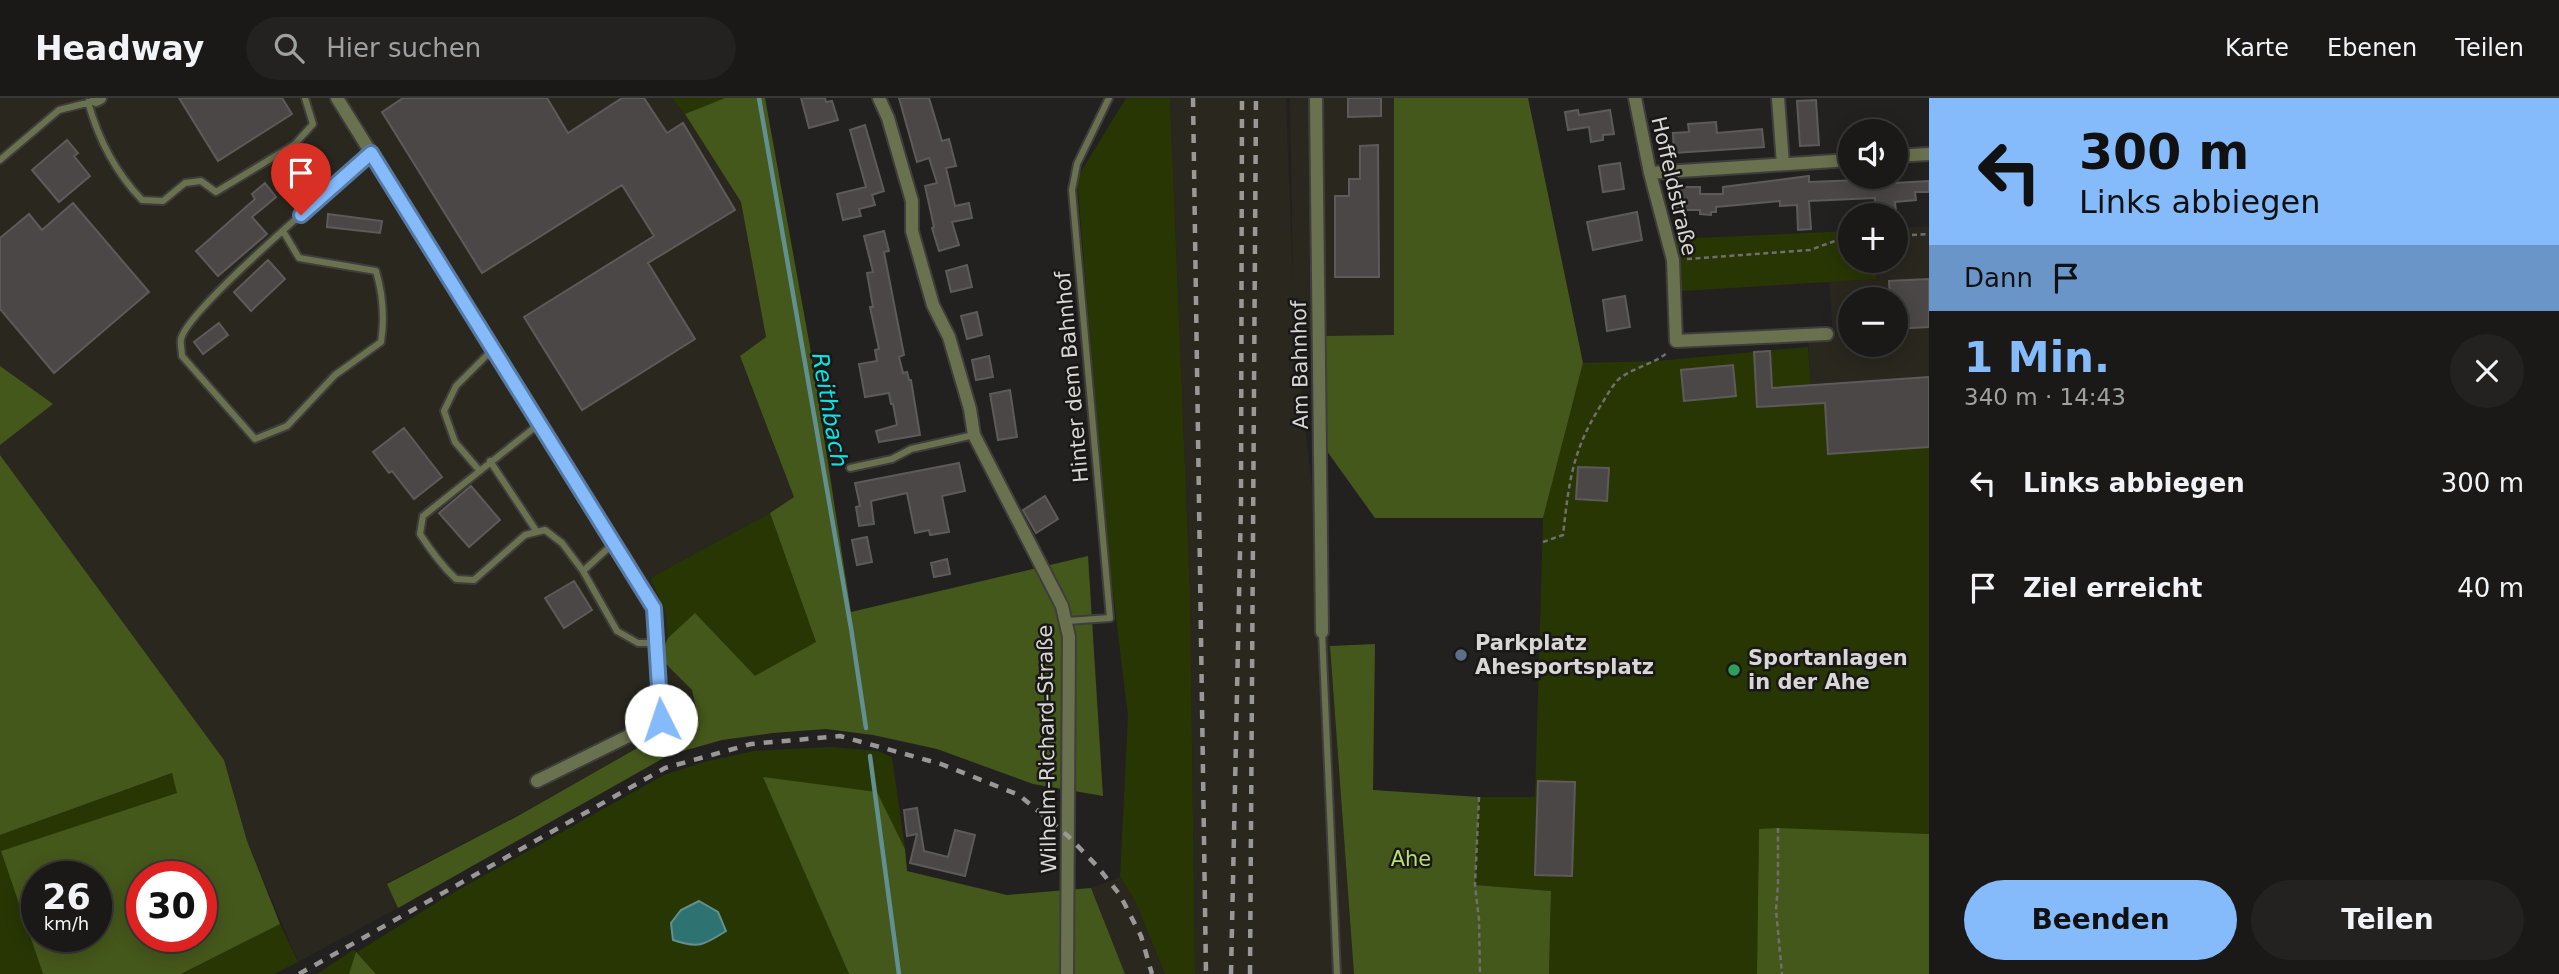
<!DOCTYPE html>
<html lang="de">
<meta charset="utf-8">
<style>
body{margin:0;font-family:"DejaVu Sans",sans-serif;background:#232220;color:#f1f3f6;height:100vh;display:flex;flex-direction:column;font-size:26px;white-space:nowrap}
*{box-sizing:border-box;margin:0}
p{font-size:23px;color:#9fa0a1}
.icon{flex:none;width:38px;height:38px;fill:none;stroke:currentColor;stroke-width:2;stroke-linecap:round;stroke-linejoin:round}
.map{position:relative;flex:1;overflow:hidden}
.sheet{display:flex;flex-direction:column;background:#1a1917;width:630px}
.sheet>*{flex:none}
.top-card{background:#85bbfb;color:#111;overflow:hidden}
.fabs{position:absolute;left:1838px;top:21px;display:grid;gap:14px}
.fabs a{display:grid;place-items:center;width:70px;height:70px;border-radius:50%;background:#1a1917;box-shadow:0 4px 18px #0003,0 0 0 2px #383836;font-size:35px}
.speed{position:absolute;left:21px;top:763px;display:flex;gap:14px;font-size:35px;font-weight:700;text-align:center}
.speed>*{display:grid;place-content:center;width:91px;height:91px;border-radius:50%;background:#1a1917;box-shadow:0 4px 18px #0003,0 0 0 2px #383836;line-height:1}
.speed small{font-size:18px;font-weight:400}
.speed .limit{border:10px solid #d22;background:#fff;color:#111}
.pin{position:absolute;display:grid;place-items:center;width:60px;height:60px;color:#fff;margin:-72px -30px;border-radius:50% 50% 50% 0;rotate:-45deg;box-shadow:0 0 7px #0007}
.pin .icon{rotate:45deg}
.me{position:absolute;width:77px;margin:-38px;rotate:356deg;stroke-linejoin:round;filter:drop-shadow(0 0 5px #0008)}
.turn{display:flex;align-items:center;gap:24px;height:147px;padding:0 35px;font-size:32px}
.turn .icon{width:91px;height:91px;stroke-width:2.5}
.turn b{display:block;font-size:49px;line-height:60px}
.then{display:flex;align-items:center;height:66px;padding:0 35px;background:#0003;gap:14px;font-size:26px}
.round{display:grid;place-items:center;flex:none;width:74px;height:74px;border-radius:37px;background:#232220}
.overview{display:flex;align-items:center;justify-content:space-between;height:119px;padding:0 35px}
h1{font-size:42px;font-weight:700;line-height:52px;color:#85bbfb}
.primary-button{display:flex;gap:14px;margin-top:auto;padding:14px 35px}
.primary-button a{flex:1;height:80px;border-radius:42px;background:#85bbfb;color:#111;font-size:28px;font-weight:700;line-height:80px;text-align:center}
.primary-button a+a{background:#232220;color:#f1f3f6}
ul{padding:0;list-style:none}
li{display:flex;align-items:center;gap:21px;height:105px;padding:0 35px}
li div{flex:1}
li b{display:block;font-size:26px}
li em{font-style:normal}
header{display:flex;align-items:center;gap:42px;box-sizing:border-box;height:98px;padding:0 35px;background:#1a1917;border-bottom:2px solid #383836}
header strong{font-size:33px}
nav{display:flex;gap:38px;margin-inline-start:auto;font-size:24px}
.search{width:490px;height:63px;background:#232220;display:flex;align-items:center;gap:18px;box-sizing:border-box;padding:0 24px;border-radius:38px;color:#9fa0a1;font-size:26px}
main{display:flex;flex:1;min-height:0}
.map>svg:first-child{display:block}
.built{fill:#2a271f;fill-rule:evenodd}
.green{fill:#283604}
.forest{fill:#45581b;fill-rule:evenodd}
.water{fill:#2f7272;stroke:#629090;stroke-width:2}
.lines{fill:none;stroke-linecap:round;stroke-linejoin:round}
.stream{stroke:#629090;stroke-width:4.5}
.building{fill:#4a4746;stroke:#5d5a59;stroke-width:2}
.lane-casing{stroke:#3f3e3c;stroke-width:10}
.street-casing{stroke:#3f3e3c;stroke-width:16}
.path{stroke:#706f6d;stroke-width:2.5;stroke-dasharray:5 3.5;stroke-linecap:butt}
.lane{stroke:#6a714f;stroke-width:6}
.street{stroke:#6a714f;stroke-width:12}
.rail{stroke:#999896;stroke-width:4.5;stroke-dasharray:9 9;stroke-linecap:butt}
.route-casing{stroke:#567aa3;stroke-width:18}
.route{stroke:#85bbfb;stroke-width:12}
.service-dot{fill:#5c6f8a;stroke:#191816;stroke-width:2.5}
.leisure-dot{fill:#2e9e5b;stroke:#191816;stroke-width:2.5}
.labels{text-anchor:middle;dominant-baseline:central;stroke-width:5;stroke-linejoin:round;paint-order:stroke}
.street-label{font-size:21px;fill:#d8d7d5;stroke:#191816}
.poi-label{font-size:21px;font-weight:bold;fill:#d8d7d5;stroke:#191816;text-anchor:start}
.park-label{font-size:21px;fill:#badf73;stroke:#191816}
.water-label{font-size:23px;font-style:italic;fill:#07e5e6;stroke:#191816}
</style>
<header>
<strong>Headway</strong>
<div class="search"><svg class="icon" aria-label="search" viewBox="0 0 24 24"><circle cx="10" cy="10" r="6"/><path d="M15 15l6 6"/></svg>Hier suchen</div>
<nav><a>Karte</a><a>Ebenen</a><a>Teilen</a></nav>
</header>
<main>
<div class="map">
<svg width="1929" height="876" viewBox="0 0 1929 876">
<rect width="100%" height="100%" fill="#22211f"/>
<!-- built -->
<path class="built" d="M0,0H672L685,16L741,104L766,239L740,259L794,399L770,415L650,480L666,514L668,540L663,551L666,566L692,592L697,614L682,629L662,636L522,715L387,785L398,810L298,864L247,743L224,662L0,357V347L52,306L0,268Z
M1170,0H1286L1293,186L1290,0H1394V238H1295L1330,548L1354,876H1195L1190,494Z
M1929,128V349L1867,354L1811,288L1808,241L1833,238L1829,183L1875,181L1874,163H1895V130ZM1850,201H1895V247H1850Z
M1120,779L1134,801L1165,876H1125L1091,790Z"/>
<!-- green -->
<path class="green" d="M672,0H725L685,16Z
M1126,0H1170L1190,494L1195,876H1165L1134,801L1120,779L1128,618L1108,453L1077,80Z
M1850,133V163H1874L1876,181L1681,193L1675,141Z
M1808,249L1811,288L1863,284L1868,353L1929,349V736L1759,731L1757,876H1549L1551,793L1475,787L1479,699H1535L1543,420L1583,265L1657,263Z
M770,415L816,544L755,579L695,516L668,540L666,514L650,480Z
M831,649L878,653L892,659L905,751L877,694L764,680L849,876H376L357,855L349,876H317L353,852L357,854L444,800L664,677L704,664L754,653Z
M173,675L178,696L1,753L43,876H0V737Z
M280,826L298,864L274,876H181Z"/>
<!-- forest -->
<path class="forest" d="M725,0H765L810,249L851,514L1088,458L1103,698L1033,686L937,651L873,637L826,631L773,635L722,642L669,657L398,810L387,786L516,719L662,636L682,629L697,614L692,592L666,566L663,551L668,540L695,515L755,578L816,544L770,415L794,399L740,258L766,239L741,104L685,16Z
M1394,0H1528L1583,265L1543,420H1375L1324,349L1323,238L1394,237Z
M0,268L53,306L0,347Z
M0,357L224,662L247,743L280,826L181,876H43L1,753L177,695L172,675L0,737ZM37,779H96V838H37ZM142,779H201V838H142Z
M1375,546L1373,692L1479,699L1475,787L1551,793L1549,876H1354L1330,548Z
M763,679L877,694L905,751L907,773L1007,797L1091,790L1125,876H849Z
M1778,730L1929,736V876H1757L1759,731Z
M356,854L376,876H349Z"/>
<!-- water -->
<path class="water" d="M699,803L718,814L726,833C704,847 699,851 673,842L671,825L681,812Z"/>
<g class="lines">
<!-- stream -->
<path class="stream" d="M759,0L851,530L866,630
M870,658L899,876"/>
</g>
<!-- building -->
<path class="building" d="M179,0H282L292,16L218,63Z
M403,0H547L568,35L622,0H644L667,35L683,25L735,112L648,165L695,241L582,312L524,219L654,138L622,87L482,175L382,14Z
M801,0H825L826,4L832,3L838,22L809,30Z
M899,0H929L942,43L949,41L956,68L946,70L955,108L969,105L972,120L952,124L959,147L939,153L932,130L934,129L925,88L937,85L929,60L917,64Z
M1348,0H1381V18L1348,19Z
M1816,2L1819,47L1800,48L1797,3Z
M1578,12L1579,17L1610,12L1614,36L1603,37V42L1591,44L1589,29L1568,32L1565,14Z
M1716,24L1717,35L1762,31L1764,49L1674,55L1673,35L1689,34L1688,26Z
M865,27L884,93L872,97L875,107L859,111L861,118L843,122L837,96L866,89L850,32Z
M67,42L78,55L74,58L90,78L59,104L32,72Z
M1378,47L1379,179H1335V98H1349V81H1360V48Z
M309,64L323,83L298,101L284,81Z
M1620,65L1624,91L1603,94L1599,68Z
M1809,78V84L1861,82V79H1876L1877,86L1929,83V94H1915L1916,102L1895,104L1896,113L1876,114L1875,100L1809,103L1811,131L1798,132L1797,107L1780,108V103L1716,109V114H1711V117L1700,116V112H1675L1676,89H1700V96H1723V89Z
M265,85L276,99L252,119L267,136L218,178L196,153L255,101L252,96Z
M73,105L149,194L54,275L0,211V140L29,116L42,132Z
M1637,114L1642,142L1593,152L1587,124Z
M328,116L382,123L380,135L327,129Z
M884,133L889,153L884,154L904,257L899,259L903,275L907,274L909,282H911L920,337L879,344L876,333L897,327L893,306H891L889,295L865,299L859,266L877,263L875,252L879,251L870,209H873L867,175L873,174L864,138Z
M268,162L285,181L251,213L234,194Z
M967,167L972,189L951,194L946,173Z
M1929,181V229L1895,231V201H1890L1889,183Z
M1625,198L1630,229L1607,233L1603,202Z
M977,214L982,237L967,241L961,218Z
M219,225L228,237L203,256L194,244Z
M1770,253L1772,290L1929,279V349L1828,356L1825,305L1757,309L1754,254Z
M989,258L993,279L976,282L972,262Z
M1733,267L1736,298L1684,303L1681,272Z
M1010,292L1017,339L998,342L990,296Z
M404,330L442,379L414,401L392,373L389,375L373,354Z
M959,365L965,393L942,398L949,434L930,437L929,432L915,435L907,395L871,403L874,426L859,428L856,409L860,408L855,385Z
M1578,369L1609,370L1607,403L1576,401Z
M471,388L500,422L469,449L439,415Z
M1045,398L1058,421L1036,435L1023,412Z
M867,439L872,464L857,467L852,442Z
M947,461L950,476L934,479L931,465Z
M574,483L592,512L564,530L545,500Z
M1538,683L1575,684L1572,778L1535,777Z
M917,710L924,753L948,759L955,732L975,737L965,778L910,765L917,736L907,738L904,712Z"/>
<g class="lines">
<!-- lane casing -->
<g class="lane-casing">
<path id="lane" d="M88,4C98,40 116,75 142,102L163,103L185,85L201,83L216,94L295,46L313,26L305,0
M0,62L59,12L91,4
M283,133L299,160L376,173C383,197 385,219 381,244L335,277L287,328L255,341L182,258C182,253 180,246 181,241C188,210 339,84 371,55
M539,326L423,418L420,436C431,453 442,468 456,481L474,482L525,437L545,432L562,445L583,473L614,445
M490,363L537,434
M850,370L892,361L911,351L974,337
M479,372L455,344L444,313L456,288L492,252
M583,473L617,533L638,545H655
M1067,523L1110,520L1072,92L1077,66L1109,0
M1322,534L1337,876"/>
</g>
<!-- street casing -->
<g class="street-casing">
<path id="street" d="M337,0L654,510L661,622L537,683
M879,0L888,20L912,103V133L933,207L949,239L970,311L974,337L1062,508L1069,539L1067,876
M1316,0L1322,534
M1635,0L1650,75L1673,162L1676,243L1827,236
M1778,0L1783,66
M96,2L100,0
M1895,58L1929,56
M1650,75L1850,62"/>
</g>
<!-- path -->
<path class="path" d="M1895,138L1929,136
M1687,161L1810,152L1843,140H1850
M1543,444L1563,437C1569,384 1572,353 1601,307C1607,298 1612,287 1620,280C1635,269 1654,266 1668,254
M1479,699L1475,787L1479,822L1480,876
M1778,730V787L1776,812L1782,876"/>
<!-- lane -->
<use href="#lane" class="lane"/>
<!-- street -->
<use href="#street" class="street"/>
<!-- rail -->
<path class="rail" d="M1193,0L1206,876
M299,876L665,670L751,646L840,638L941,666L1019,697L1068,738L1097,768L1120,797L1141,838L1152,876
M1231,876L1241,407L1242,0
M1250,876L1256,0"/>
</g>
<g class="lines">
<!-- route casing -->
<g class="route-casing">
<path id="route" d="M301,117L371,55L654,510L661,622"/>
</g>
<!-- route -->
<use href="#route" class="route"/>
</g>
<!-- markers -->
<circle class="service-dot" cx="1461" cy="557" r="7"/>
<circle class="leisure-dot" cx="1734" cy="572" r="7"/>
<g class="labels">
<!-- street labels -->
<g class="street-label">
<text transform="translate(1674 88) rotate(77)">Hoffeldstraße</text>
<text transform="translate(1300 267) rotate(-91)">Am Bahnhof</text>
<text transform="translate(1072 279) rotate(-95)">Hinter dem Bahnhof</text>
<text transform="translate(1047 651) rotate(-91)">Wilhelm-Richard-Straße</text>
</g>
<!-- poi labels -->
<g class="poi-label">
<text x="1475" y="545">Parkplatz<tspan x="1475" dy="24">Ahesportsplatz</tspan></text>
<text x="1748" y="560">Sportanlagen<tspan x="1748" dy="24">in der Ahe</tspan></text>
</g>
<!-- park labels -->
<g class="park-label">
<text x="1411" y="761">Ahe</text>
</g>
<!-- water labels -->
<g class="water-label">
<text transform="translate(830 312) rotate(80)">Reithbach</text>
</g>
</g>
</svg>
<div class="fabs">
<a><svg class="icon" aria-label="sound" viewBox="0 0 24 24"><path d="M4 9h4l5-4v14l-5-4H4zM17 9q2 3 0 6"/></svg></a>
<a>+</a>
<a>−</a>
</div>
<div class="speed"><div>26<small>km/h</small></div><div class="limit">30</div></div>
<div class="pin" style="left:301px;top:117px;background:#d93025"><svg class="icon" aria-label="arrive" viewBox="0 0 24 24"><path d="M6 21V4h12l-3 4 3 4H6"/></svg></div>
<svg class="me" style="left:661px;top:622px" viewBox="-20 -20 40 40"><circle r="19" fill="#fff"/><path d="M0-13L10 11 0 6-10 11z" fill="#85bbfb"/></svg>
</div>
<section class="sheet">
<div class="top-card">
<div class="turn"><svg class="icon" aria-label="left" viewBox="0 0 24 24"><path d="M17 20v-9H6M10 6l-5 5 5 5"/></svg><div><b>300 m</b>Links abbiegen</div></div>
<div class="then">Dann<svg class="icon" aria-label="arrive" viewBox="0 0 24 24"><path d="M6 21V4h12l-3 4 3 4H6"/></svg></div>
</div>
<div class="overview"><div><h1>1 Min.</h1><p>340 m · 14:43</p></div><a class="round"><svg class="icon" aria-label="close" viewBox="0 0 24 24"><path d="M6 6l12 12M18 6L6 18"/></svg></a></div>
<ul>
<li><svg class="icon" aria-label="left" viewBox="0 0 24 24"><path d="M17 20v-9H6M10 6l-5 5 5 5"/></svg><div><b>Links abbiegen</b></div><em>300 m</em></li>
<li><svg class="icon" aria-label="arrive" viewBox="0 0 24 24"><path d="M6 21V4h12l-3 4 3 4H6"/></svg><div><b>Ziel erreicht</b></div><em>40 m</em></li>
</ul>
<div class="primary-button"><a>Beenden</a><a>Teilen</a></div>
</section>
</main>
